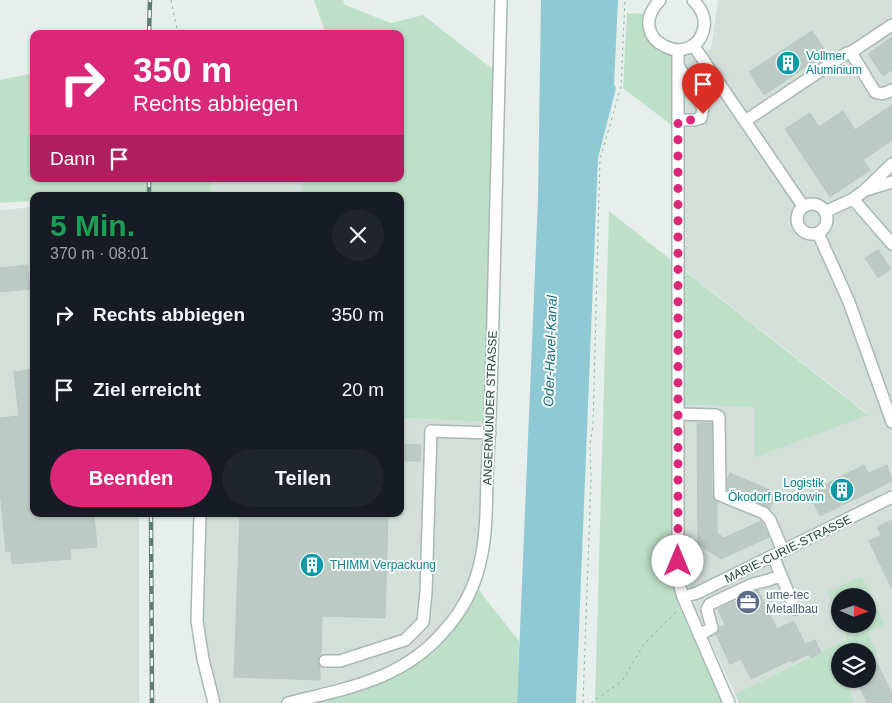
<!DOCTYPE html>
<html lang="de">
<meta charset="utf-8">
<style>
body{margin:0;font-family:Helvetica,sans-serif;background:#20242c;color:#f1f3f6;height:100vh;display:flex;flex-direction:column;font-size:19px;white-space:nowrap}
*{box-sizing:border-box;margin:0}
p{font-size:16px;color:#9ea1a6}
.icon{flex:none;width:28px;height:28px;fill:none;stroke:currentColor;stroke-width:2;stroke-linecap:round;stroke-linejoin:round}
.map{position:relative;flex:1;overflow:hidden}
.sheet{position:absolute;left:30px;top:192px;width:374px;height:325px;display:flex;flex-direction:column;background:#171b24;border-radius:10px;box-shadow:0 1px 4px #0004}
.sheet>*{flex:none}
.guide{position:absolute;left:30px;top:30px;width:374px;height:152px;border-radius:10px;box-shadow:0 1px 4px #0004;background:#db2777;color:#fff;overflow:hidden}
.needle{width:32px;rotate:92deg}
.tools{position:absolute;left:831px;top:588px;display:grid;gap:10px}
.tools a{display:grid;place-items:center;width:45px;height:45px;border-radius:50%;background:#171b24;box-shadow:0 1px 4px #0004;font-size:25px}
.pin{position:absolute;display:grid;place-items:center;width:42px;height:42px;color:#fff;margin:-51px -21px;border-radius:50% 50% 50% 0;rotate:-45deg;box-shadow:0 0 5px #0007}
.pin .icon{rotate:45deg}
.me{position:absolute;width:55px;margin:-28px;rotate:0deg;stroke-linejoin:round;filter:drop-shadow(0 0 4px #0008)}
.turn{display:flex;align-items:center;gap:18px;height:105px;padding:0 20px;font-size:22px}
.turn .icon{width:65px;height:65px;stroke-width:2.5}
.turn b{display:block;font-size:35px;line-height:42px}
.then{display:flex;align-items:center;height:48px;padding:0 20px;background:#0003;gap:10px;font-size:19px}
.round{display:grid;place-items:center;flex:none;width:52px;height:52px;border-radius:26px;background:#20242c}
.overview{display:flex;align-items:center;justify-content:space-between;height:85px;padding:0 20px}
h1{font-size:30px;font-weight:700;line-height:38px;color:#1e9e55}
.primary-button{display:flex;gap:10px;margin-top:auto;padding:10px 20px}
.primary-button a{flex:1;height:58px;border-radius:30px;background:#db2777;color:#fff;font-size:20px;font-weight:700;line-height:58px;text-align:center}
.primary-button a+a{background:#20242c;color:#f1f3f6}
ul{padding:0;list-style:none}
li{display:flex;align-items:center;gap:15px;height:75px;padding:0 20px}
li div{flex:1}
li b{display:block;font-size:19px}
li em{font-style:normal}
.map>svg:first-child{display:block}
.built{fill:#d4dfda}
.green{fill:#bfe0c8}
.water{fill:#8ec9d4}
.building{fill:#bbcac4;stroke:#b8c9c2}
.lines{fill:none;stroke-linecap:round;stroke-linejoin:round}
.minor-casing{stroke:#a8b8b2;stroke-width:14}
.path{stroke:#86b3a5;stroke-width:1;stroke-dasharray:2.5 4;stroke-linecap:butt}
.minor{stroke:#fff;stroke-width:11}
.rail-casing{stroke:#5f7d75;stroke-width:4.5}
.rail{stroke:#f7fbf9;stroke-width:2.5;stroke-dasharray:8;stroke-linecap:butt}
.route{stroke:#db2777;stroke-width:9;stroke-dasharray:0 16.2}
.labels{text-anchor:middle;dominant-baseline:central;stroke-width:4;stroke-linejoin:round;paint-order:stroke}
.culture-label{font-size:12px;fill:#0d838f;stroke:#f7fbf9;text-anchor:start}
.street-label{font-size:12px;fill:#24423a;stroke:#f7fbf9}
.service-label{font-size:12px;fill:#4e5e75;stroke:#f7fbf9;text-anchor:start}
.water-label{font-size:14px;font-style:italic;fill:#1c6f80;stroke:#f7fbf9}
</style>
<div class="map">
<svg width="892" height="703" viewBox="0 0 892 703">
<rect width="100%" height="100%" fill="#e6efeb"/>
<!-- built -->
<path class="built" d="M718,0H892V703H854L846,679H868V659L877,654L868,632L885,624L862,576L828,592L847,639L735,694L693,604L685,571L683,405L754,407V458L868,414L685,270V55H695L711,49Z
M212,179H302V196H211Z
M34,207V514H139V703H0V210Z
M400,418L490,422L486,503L473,583L434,642L396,669L289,703H214L203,659L196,514H400Z"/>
<!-- green -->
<path class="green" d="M314,0H343L345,5L391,23L423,15L495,71L490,422L400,418V196H302V179H400V34H326Z
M627,13L647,14C642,27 647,47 662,53C666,54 670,54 674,55V127L623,88Z
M34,73V179H212L211,196L107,195L34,196V201L0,203V80Z
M609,211L868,415L754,458V407L683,405L675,589L679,606L722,703H595Z
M862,576L885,624L868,633L878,654L868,659V651H840V679H846L854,703H739L735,694L847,639L841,624H868V596H840V621L827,592Z
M473,583L519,641L517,703H289L369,682L434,642Z"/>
<!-- water -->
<path class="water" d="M541,0H618L614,84L616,88L598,158L576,703H517L538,199Z"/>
<!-- building -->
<path class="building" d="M812,31L827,53L764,95L749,72Z
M892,37V70L883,76L868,54Z
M892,105V140L863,160L870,170L830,197L785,129L810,113L819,127L843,111L855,130Z
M878,250L891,269L878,278L865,258Z
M27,265L30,289L0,292V268Z
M34,369V514H94L97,547L70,549L71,559L12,564L11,551L6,552L0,490V418L19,416L14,372Z
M697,423H712V495L717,502V533L724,538L761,521L769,537L721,559L698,544Z
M400,444L421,445L420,461H400Z
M864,465L868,473L887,465L892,481L820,516L809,493Z
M730,473L777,493L770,509L727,490V480Z
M240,514H388L385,618L322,616L321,655L318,661L320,667V680L234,677Z
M892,520V589L869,541L881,535L877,527Z
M758,590L777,629L794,621L805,644L815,640L821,652L811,658L809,654L792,662L791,660L751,679L741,659L730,664L716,634L719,627L725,625L718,609Z
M875,659L892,694V703H867L856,679H868V662Z"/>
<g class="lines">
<!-- minor casing -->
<g class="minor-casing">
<path id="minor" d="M660,0C621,41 696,73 704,27C706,16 701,8 693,0
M693,45L803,206
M678,50V580L683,597L729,703
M850,53L892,25
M678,120H694L701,118L703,108L679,67
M745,121L847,53L852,54L875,92C882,95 886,93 892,90
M866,190L892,182
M853,199L892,244
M797 219a15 15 0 1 1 30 0a15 15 0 1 1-30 0Z
M825,212L853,199L864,191L892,164
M818,233L849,302L892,422
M678,414L716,415L719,417L720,495L764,513L770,520L783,551
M200,514L197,621L203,659L214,703
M773,556L795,609
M683,597L697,593L892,497
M699,635L712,628L707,609L710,604L753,584L769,580L781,575
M325,661H340L405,640L423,622L426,592L431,431L490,433
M288,703C347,688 403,680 445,630C463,610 476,584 481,558C487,532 486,506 487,480C489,439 491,398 492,357C495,238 498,119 501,0"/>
</g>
<!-- path -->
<path class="path" d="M171,0L178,34
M583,703L591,479L590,445L593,424L600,159L621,87L625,0
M591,703L622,681L644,644L678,610"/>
<!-- minor -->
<use href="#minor" class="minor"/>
<!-- rail casing -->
<g class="rail-casing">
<path id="rail" d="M149,34L150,0
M149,179V196
M151,514L152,703"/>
</g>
<!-- rail -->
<use href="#rail" class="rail"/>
</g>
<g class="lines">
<!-- route -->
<path class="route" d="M678,561V120H694L701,118L703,114"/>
</g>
<!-- icons -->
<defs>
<g id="building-disc" transform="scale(1.25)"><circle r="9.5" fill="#0f9aa8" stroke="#f7fbf9"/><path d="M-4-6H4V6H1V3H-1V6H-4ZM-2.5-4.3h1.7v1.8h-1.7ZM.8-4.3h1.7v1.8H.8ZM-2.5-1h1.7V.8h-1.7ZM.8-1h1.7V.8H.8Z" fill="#fff"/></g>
<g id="office-disc" transform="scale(1.25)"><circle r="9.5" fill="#5c6f8a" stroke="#f7fbf9"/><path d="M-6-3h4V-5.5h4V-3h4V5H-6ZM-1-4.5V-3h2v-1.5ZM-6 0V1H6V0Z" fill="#fff"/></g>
</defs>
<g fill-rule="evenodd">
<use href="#building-disc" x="788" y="63"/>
<use href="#building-disc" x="842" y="490"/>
<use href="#building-disc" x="312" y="565"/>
<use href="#office-disc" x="748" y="602"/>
</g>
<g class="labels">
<!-- culture labels -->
<g class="culture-label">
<text x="806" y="56">Vollmer<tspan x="806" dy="14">Aluminium</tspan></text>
<text x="824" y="483" text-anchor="end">Logistik<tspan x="824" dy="14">Ökodorf Brodowin</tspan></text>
<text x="330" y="565">THIMM Verpackung</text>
</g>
<!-- street labels -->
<g class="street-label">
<text transform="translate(490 408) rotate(-88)">ANGERMÜNDER STRASSE</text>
<text transform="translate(788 549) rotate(-26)">MARIE-CURIE-STRASSE</text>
</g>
<!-- service labels -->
<g class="service-label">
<text x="766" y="595">ume-tec<tspan x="766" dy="14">Metallbau</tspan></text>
</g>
<!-- water labels -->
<g class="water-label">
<text transform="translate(550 351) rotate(-88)">Oder-Havel-Kanal</text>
</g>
</g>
</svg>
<div class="tools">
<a><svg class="needle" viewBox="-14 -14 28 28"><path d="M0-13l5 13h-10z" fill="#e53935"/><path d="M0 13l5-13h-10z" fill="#9ea1a6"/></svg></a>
<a><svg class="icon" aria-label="layers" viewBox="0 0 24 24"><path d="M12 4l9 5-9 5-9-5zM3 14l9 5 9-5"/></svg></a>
</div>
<div class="pin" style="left:703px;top:114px;background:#d93025"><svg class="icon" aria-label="arrive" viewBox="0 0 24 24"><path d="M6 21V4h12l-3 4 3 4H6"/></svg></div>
<svg class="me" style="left:678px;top:561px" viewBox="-20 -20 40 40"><circle r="19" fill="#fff"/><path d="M0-13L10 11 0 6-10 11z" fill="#db2777"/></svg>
<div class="guide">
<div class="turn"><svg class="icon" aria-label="right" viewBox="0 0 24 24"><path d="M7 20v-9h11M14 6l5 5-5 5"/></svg><div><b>350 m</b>Rechts abbiegen</div></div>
<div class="then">Dann<svg class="icon" aria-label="arrive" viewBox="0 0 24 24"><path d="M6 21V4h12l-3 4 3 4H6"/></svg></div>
</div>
<section class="sheet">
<div class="overview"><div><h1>5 Min.</h1><p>370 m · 08:01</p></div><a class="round"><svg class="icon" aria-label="close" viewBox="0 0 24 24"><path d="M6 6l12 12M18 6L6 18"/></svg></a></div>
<ul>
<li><svg class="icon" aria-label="right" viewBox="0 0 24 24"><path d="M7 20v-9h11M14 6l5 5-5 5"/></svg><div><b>Rechts abbiegen</b></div><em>350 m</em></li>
<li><svg class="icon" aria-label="arrive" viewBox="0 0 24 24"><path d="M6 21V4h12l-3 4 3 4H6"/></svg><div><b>Ziel erreicht</b></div><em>20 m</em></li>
</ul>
<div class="primary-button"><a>Beenden</a><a>Teilen</a></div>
</section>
</div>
